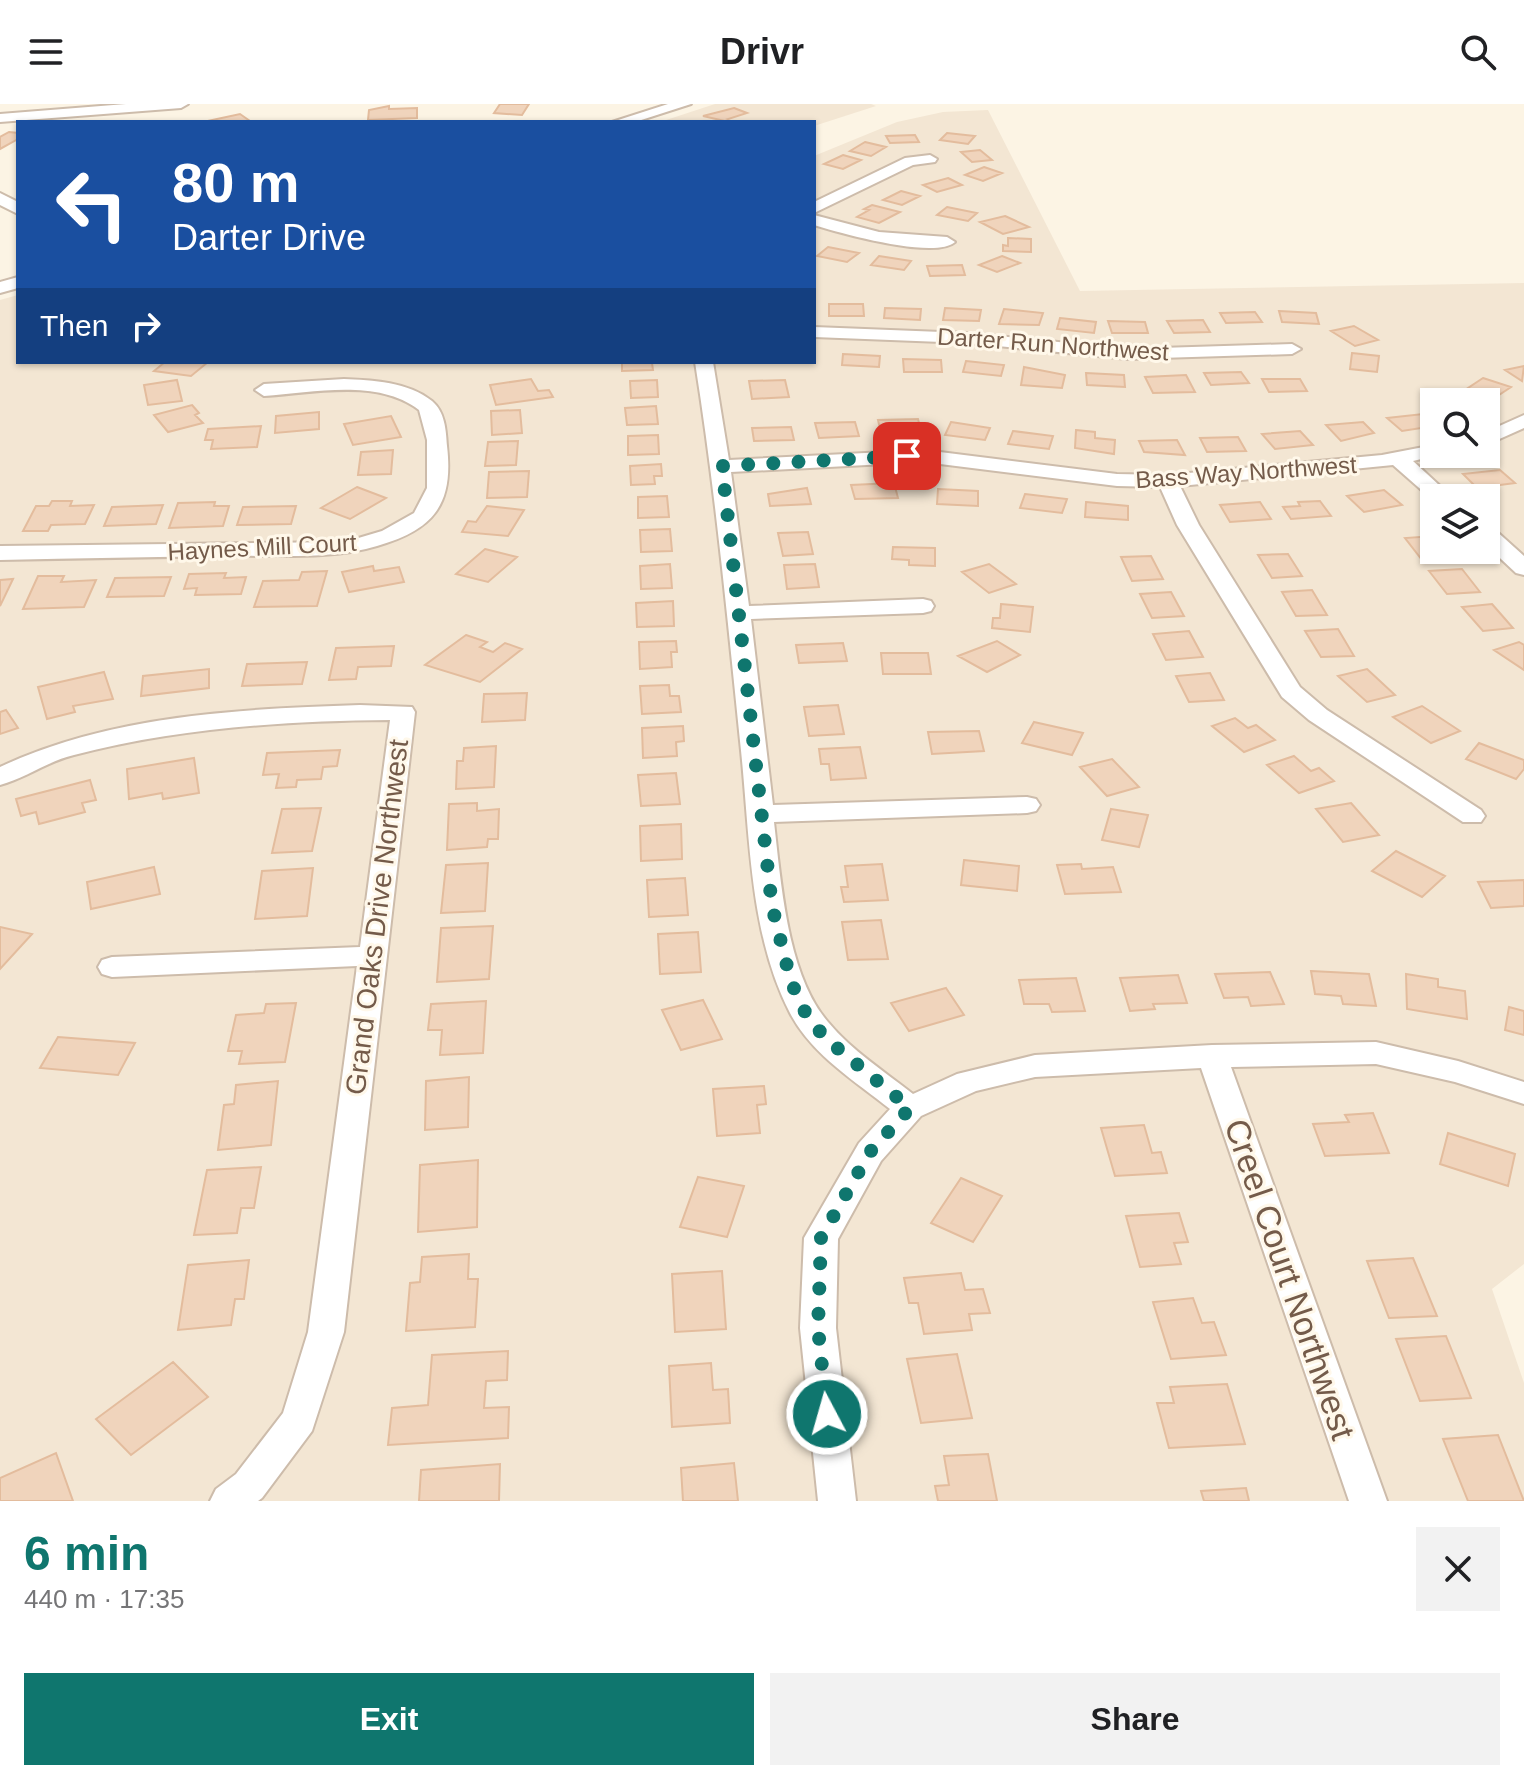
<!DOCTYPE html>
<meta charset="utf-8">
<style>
body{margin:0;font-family:Arial,sans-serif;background:#f2f2f2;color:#202124;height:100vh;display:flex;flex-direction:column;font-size:30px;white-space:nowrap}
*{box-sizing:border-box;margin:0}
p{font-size:26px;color:#757577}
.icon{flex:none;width:44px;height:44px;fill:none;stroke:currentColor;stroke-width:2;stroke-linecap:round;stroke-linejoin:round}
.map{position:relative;height:1397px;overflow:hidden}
.drawer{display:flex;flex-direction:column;background:#fff;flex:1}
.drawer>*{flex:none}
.top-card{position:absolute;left:16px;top:16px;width:800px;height:244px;border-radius:0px;box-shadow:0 2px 6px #0004;background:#1a4fa0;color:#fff;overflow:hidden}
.fabs{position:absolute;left:1420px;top:284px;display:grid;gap:16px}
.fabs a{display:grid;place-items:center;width:80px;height:80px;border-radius:0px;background:#fff;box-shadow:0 2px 6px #0004;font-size:40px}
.pin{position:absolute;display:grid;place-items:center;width:68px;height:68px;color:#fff;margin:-34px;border-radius:16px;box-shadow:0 4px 12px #0006}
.me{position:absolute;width:88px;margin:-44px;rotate:354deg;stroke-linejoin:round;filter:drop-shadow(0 0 6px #0008)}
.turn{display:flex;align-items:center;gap:28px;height:168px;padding:0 24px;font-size:36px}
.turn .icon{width:104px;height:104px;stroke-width:2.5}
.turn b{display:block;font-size:56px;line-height:68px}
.then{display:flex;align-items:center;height:76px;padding:0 24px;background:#0003;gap:16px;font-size:30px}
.round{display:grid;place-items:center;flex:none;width:84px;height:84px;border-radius:0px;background:#f2f2f2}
.overview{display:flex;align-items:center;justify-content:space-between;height:136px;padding:0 24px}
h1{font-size:48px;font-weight:700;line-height:60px;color:#0f766e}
.button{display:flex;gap:16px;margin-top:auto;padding:16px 24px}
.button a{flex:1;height:92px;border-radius:0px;background:#0f766e;color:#fff;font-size:32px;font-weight:700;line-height:92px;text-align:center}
.button a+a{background:#f2f2f2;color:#202124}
header{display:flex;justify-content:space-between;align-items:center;height:104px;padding:0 24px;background:#fff;font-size:36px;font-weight:700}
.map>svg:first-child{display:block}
.residential{fill:#f3e6d3;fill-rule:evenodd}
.building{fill:#f0d4bc;stroke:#e3bc9d;stroke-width:2}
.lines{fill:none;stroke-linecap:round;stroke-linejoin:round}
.minor-casing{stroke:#cdbcab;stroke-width:4}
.minor{fill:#fff;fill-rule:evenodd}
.route{stroke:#0f766e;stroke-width:14;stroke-dasharray:0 25.2}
.labels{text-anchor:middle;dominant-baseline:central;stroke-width:6;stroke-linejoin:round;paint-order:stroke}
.far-street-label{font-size:24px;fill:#745b4a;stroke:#fff8ea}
.street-label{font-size:28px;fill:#745b4a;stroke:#fff8ea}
.near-street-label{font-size:34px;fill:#745b4a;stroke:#fff8ea}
</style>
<header><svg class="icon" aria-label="menu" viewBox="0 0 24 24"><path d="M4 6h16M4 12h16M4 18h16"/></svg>Drivr<svg class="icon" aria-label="search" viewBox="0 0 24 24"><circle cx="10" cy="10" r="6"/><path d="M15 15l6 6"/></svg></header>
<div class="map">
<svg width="1524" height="1397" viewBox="0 0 1524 1397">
<rect width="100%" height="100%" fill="#fcf4e4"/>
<!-- residential -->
<path class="residential" d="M715,0H871L876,2L814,22V18H660Z
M988,6L1080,187L1524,179V1160L1492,1185L1524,1279V1397H0V196L18,191V258H814V52L897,18L943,8ZM1434,298H1486V350H1434ZM1434,394H1486V446H1434Z"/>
<!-- building -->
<path class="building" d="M500,0H529L522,11L494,9Z
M389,2V5L417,4V14L368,16L369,6Z
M734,4L747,9L728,15L733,17L729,18L703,12Z
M240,10L250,17L203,18Z
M9,28L18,29V35L0,45V33Z
M947,29L975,32L968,40L940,36Z
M915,31L919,38L890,39L886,32Z
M865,38L886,43L871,52L850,47Z
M980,46L992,56L972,58L961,48Z
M843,51L861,56L843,65L824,60Z
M984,63L1002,69L983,77L965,71Z
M948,74L962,81L937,88L923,81Z
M901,87L920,92L902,101L883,96Z
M872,101L900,108L879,119L857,113L869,106L864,105Z
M947,103L977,109L968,117L937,111Z
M1005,112L1029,123L1003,130L980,118Z
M1008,134L1031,135V148L1003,147V141L1008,142Z
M828,143L859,149L847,158L817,152Z
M879,152L911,157L904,166L871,161Z
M1002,152L1020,159L997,168L979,161Z
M962,161L965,171L930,172L927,162Z
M829,200H863L864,212H829Z
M885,204L921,205L920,216L884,214Z
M945,204L981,206L979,217L943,216Z
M1004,205L1043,209L1039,221L999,220Z
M1279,207L1316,209L1319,220L1282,218Z
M1255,208L1262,218L1226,219L1220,209Z
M1060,214L1096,218L1094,229L1057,225Z
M1203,216L1210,228L1174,229L1167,217Z
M1108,217L1145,218L1148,229H1112Z
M1354,222L1378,236L1355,242L1331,227Z
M1352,249L1379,252L1377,268L1350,265Z
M843,250L880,252L879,263L842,261Z
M903,255L941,256L942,268H904Z
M966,257L1004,261L1001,272L963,268Z
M165,258H208L191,272L154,267Z
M622,258L652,259L653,266L622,267Z
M1524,262L1522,277L1505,266Z
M1024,263L1065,271L1062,284L1021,281Z
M1241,268L1249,279L1211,281L1204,269Z
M1086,269L1124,271L1125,283L1087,281Z
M1186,271L1195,288L1153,289L1145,273Z
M1483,274L1511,283L1493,295L1465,286Z
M531,275L538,287L549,286L553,293L496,301L490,281Z
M1262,275H1300L1307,287L1269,288Z
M177,276L182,297L148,301L144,281Z
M657,276L658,293L631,294L630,277Z
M785,276L789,293L752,295L749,277Z
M192,301L199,309L195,311L203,319L168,328L154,311Z
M656,302L658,320L627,321L625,304Z
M520,306L522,329L492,331L491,307Z
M319,308V325L275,329L276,312Z
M1423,310L1434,322L1402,327L1387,314Z
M391,312L401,333L353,341L344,320Z
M918,315L922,331L881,329L878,316Z
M855,318L859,332L819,334L815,319Z
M951,318L990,324L985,336L945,331Z
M1363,318L1374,329L1341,337L1326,321Z
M261,322L257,343L211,345L213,336H205L208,325Z
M791,323L794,336L754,337L752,324Z
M1076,326L1095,328V334L1115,336L1114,350L1075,344Z
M1013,327L1053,332L1049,345L1008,340Z
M1300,327L1313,341L1275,345L1262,330Z
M658,331L659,350L628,351V332Z
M1238,333L1246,347L1207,348L1200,334Z
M1177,336L1185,351L1144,348L1139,337Z
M518,337L516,361L485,362L488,338Z
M393,346L391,370L358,371L361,348Z
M661,360L662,372H654L655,380L631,381L630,362Z
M1500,366L1515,379L1477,384L1463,370Z
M529,367L527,393L487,394L489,368Z
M894,379L898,394L855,395L851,381Z
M357,383L386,394L350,415L321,404Z
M807,384L811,400L770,402L768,390Z
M938,385L978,387V402L937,400Z
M1384,386L1402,401L1364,408L1347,392Z
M1025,390L1067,395L1062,409L1020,404Z
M667,392L669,413L638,414V393Z
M52,397H72L70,402L94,401L85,420L51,421L48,427H23L36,402H49Z
M1320,397L1331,412L1291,415L1283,403L1300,402L1298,398Z
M215,398L214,402H229L223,422L169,424L178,399Z
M1086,398L1128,402V416L1085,413Z
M1260,398L1271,415L1230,418L1220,401Z
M163,401L156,420L104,422L112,403Z
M296,402L291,420L237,421L243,403Z
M487,402L524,406L508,432L462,428L468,417L476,418Z
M670,425L672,447L641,448L640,426Z
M808,428L813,450L783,452L778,429Z
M1434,432V446H1445L1452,454L1422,456L1405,434Z
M893,443L935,444V462L909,461V456L892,455Z
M485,445L517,453L488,478L456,470Z
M1288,450L1302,472L1272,474L1258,451Z
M1151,452L1163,475L1132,477L1121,453Z
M670,460L672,484L641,485L640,462Z
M815,460L819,483L787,485L784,461Z
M989,460L1016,480L989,489L962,468Z
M373,462L374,467L399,463L404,478L349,488L342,468Z
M1462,465L1480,488L1447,490L1429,467Z
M327,467L317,502L254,503L263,477L299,476L302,468Z
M226,469L224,474L246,473L241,490L195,491L197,484L184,485L189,470Z
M38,472H64L61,478L96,476L84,503L23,505Z
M171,473L164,492L107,493L115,474Z
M13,475L0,502V476Z
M1312,486L1327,511L1296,512L1282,488Z
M1171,488L1184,512L1152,514L1140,490Z
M673,497L674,522L637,523L636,499Z
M1001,500L1033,503L1030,528L992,524L993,514H1000Z
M1492,500L1513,524L1483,527L1462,503Z
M1338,525L1354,552L1321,553L1305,527Z
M1189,527L1203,553L1166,556L1153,530Z
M466,531L487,538L480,543L493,548L505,539L522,545L480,578L425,561Z
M676,537L677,548H671L672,563L640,565L639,538Z
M997,537L1020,551L987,568L958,552Z
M1519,538L1524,541V566L1494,546Z
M843,539L847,557L799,559L796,541Z
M394,542L391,562L358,563L356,575L329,576L336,544Z
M881,549H928L931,570H883Z
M307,558L302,580L242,582L247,560Z
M209,565V584L141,592L143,572Z
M1367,565L1395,591L1367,598L1338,572Z
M104,568L113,595L73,602L75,608L47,615L38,583Z
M1210,569L1224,596L1189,598L1176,572Z
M669,581L670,592H679L681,608L642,610L640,582Z
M527,589L525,616L482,618L484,590Z
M838,601L844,630L809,632L804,603Z
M1422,602L1460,627L1431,639L1393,613Z
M6,606L18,624L0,630V608Z
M1235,614L1248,624L1256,621L1275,636L1244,648L1212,622Z
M1034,618L1083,629L1072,651L1022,639Z
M683,622L684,637L676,638L677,652L643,654L642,624Z
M979,627L984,647L932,650L928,628Z
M1479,639L1524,656V665L1516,675L1466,655Z
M496,642L494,683L456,685L457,657H463L464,644Z
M860,643L866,674L831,676L829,660H821L819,645Z
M340,646L337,662L323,663L321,675L297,676L296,683L276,684L279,670L263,671L267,649Z
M1294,652L1311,667L1319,664L1334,677L1299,689L1267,661Z
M194,654L199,689L163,695L162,689L129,695L127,665Z
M1112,655L1139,683L1107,692L1080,663Z
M676,669L680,700L641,702L638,671Z
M90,676L96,696L82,699L85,708L39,720L36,708L21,712L16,695Z
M477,699V707L499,705L498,735H488L487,743L447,746L449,700Z
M1351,699L1379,731L1343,738L1316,705Z
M321,704L312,747L272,749L282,705Z
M1111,705L1148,711L1139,743L1102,736Z
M681,720L682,755L641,757L640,722Z
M1396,747L1445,772L1422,793L1372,767Z
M964,756L1019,762L1017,787L961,781Z
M488,759L485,807L441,809L446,761Z
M882,760L888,796L844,798L841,783H848L845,762Z
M1081,760L1082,765L1113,763L1121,788L1065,790L1057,761Z
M154,763L160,790L91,805L87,778Z
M313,764L307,812L255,815L262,767Z
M685,774L688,811L649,813L647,776Z
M1524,776V802L1491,804L1478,778Z
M881,816L888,855L848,856L842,818Z
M493,822L489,875L437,878L441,824Z
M0,823L32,830L0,865Z
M698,828L701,868L660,870L658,830Z
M1311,867L1369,870L1376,902L1343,900L1341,892L1315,890Z
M1270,868L1284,900L1251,902L1248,893L1224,894L1215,870Z
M1406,870L1438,875V883L1465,887L1467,915L1407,905Z
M1178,871L1187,899L1153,900L1155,905L1130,907L1120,874Z
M1076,874L1085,907L1052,908L1049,900H1024L1019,876Z
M946,884L964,911L909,927L891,899Z
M703,896L722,935L681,946L662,906Z
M486,897L483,949L440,951L442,926H428L431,900Z
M296,899L285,958L239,960L242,947H228L236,911L264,909L266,900Z
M1509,903L1524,907V931L1505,926Z
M58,933L135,939L118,971L40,964Z
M469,973L468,1023L425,1026L426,977Z
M278,977L271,1041L218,1046L224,1001L234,1000L236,981Z
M764,982L766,1000L757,1001L760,1029L717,1032L713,985Z
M1373,1009L1389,1049L1325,1052L1313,1020L1349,1018L1345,1011Z
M1144,1021L1152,1049L1161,1048L1167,1069L1115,1072L1101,1024Z
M1448,1029L1515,1050L1508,1082L1440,1060Z
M478,1056L477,1123L418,1128L420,1061Z
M261,1063L254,1104H241L237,1129L194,1131L207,1066Z
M698,1073L744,1082L727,1133L680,1123Z
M961,1074L1002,1092L973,1138L931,1119Z
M1179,1109L1188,1138L1174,1139L1181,1160L1140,1163L1126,1112Z
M469,1150L468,1175H478L475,1223L406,1227L410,1179L420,1178L422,1153Z
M1413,1154L1437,1212L1389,1214L1367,1157Z
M249,1156L244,1195H235L231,1221L178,1226L188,1161Z
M722,1167L726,1225L675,1228L672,1170Z
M961,1169L965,1186L983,1185L990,1209L969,1210L972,1226L924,1230L918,1199H909L904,1174Z
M1193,1194L1202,1219L1214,1218L1226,1251L1171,1255L1153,1198Z
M1446,1232L1471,1294L1420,1297L1396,1235Z
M508,1247L507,1276L486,1277L484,1304L509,1303L508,1334L388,1341L392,1304L428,1301L432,1251Z
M957,1250L972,1314L921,1319L907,1255Z
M173,1258L208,1293L131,1351L96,1315Z
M711,1259L713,1286L728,1285L730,1319L672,1323L669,1262Z
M1227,1280L1245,1340L1169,1344L1157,1299H1174L1170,1283Z
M1498,1331L1524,1397H1468L1443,1335Z
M56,1349L73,1397H0V1374Z
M988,1350L997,1397H938L935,1382L949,1381L944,1352Z
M734,1359L738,1397H683L681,1364Z
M500,1360L499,1397H419L421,1366Z
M1246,1384L1249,1397H1204L1201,1387Z"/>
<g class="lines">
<!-- minor casing -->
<g class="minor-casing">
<path id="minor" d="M126,0H188L181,4L0,18V10Z
M668,0H691L635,18H612Z
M930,51L937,55L935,58L913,61L814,109V98L905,54Z
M0,89L18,98V110L0,101Z
M814,111L879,128L947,133L955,138C935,156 840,129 814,121Z
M18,173V184L0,189V178Z
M814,223L967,229L1128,245L1292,240L1301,245L1292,250L1128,255L967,239L814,233Z
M695,258H713L729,356L924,346L1117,370L1167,371L1382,351L1434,341V350H1442L1413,357L1453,394H1434V397L1393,361L1180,382L1199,421L1300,583L1327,606L1481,706L1485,712L1481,718H1463L1309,616L1282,593L1177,421L1160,383L1117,382L924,358L731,368L749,502L923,495L931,497L934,502L931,507L923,509L751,515L773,701L1027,693L1036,695L1040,701L1036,707L1027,709L774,718C781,778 787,871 828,918C852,947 884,967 913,990L957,970L1035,951L1212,941L1376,938L1458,957L1524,978V1000L1455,978L1376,960L1231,963L1387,1397H1349L1201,964L1035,973L976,987L921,1012L881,1057L838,1135L836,1224L856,1397H818L800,1224L804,1134L859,1039L890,1005C855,977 812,951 790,909C748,828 750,726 740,637C727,510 715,384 695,258Z
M344,275C372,276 409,278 432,297C445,308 446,326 447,342C454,401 433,426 377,442C330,456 280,451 231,452C154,453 77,454 0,456V442L345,438L382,427L414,409L427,384V336L419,306C377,274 313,289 264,292L255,286L264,280Z
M1524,311V324L1486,341V328Z
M1486,424L1494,425L1524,452V471L1516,469L1486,441Z
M360,601L412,603L415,608L344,1228L312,1327L262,1394L258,1397H210L216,1385L236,1370L283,1309L308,1228L357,862L112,873L102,870L98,863L102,856L112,853L360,843L390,616C284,617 177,624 74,651C48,657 26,674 0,681V663C110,611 240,605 360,601Z"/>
</g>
<!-- minor -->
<use href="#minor" class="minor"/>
</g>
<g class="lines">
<!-- route -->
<path class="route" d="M827,1310L818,1224L821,1134L870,1048L910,1004L825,934L806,910L791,878L772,802L722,362L907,352"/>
</g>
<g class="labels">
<!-- far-street labels -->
<g class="far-street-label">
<text transform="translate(1053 240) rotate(4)">Darter Run Northwest</text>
<text transform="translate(1246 368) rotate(-4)">Bass Way Northwest</text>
<text transform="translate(262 443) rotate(-3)">Haynes Mill Court</text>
</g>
<!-- street labels -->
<g class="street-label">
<text transform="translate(377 813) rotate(-83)">Grand Oaks Drive Northwest</text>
</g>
<!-- near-street labels -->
<g class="near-street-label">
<text transform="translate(1290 1175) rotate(71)">Creel Court Northwest</text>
</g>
</g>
</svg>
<div class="fabs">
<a><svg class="icon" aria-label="search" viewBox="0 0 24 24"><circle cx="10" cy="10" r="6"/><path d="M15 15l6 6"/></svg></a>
<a><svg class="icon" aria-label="layers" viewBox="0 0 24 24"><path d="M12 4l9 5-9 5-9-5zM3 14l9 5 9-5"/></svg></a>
</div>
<div class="pin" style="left:907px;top:352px;background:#d93025"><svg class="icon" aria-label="arrive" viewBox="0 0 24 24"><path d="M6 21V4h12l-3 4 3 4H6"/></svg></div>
<svg class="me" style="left:827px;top:1310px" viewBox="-20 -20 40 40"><circle r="17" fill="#0f766e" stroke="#fff" stroke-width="3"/><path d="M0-11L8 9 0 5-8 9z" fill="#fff"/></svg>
<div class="top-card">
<div class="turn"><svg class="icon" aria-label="left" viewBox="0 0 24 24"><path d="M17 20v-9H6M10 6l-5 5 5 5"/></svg><div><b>80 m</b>Darter Drive</div></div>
<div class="then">Then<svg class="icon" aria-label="right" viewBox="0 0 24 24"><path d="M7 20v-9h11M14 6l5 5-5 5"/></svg></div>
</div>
</div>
<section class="drawer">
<div class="overview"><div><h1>6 min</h1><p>440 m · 17:35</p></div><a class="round"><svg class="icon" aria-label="close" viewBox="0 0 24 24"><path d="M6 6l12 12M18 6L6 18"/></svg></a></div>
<div class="button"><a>Exit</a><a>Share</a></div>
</section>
